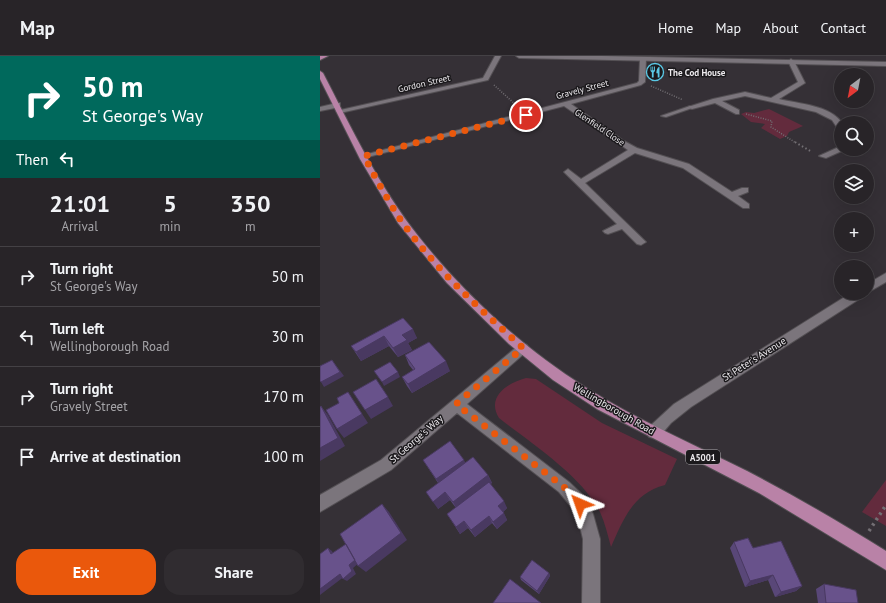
<!DOCTYPE html>
<meta charset="utf-8">
<style>
body{margin:0;font-family:"PT Sans",sans-serif;background:#302c30;color:#f1f3f6;height:100vh;display:flex;flex-direction:column;font-size:15px;white-space:nowrap}
*{box-sizing:border-box;margin:0}
p{font-size:13px;color:#a5a4a8}
.icon{flex:none;width:22px;height:22px;fill:none;stroke:currentColor;stroke-width:2;stroke-linecap:round;stroke-linejoin:round}
.map{position:relative;flex:1;overflow:hidden}
.details{display:flex;flex-direction:column;background:#282428;width:320px}
.details>*{flex:none}
.top-card{background:#00695c;color:#fff;overflow:hidden}
.needle{width:26px;rotate:212deg}
.controls{position:absolute;left:514px;top:12px;display:grid;gap:8px}
.controls a{display:grid;place-items:center;width:40px;height:40px;border-radius:50%;background:#282428;box-shadow:0 4px 16px #0002,0 0 0 1px #444145;font-size:20px}
.pin{position:absolute;display:grid;place-items:center;width:34px;height:34px;color:#fff;margin:-17px;border:2px solid #fff;border-radius:50%;box-shadow:0 1px 4px #0007}
.me{position:absolute;width:44px;margin:-22px;rotate:317deg;stroke-linejoin:round;filter:drop-shadow(0 0 3px #0008)}
.turn{display:flex;align-items:center;gap:14px;height:84px;padding:0 16px;font-size:18px}
.turn .icon{width:52px;height:52px;stroke-width:2.5}
.turn b{display:block;font-size:28px;line-height:34px}
.then{display:flex;align-items:center;height:38px;padding:0 16px;background:#0003;gap:8px;font-size:15px}
.eta{display:flex;justify-content:space-evenly;align-items:center;height:68px;text-align:center}
.eta b{font-size:24px;font-weight:800;line-height:28px}
.cta{display:flex;gap:8px;margin-top:auto;padding:8px 16px}
.cta a{flex:1;height:46px;border-radius:16px;background:#ea580c;color:#fff;font-size:16px;font-weight:800;line-height:46px;text-align:center}
.cta a+a{background:#302c30;color:#f1f3f6}
ul{padding:0;list-style:none}
li{display:flex;align-items:center;gap:12px;height:60px;padding:0 16px;border-top:1px solid #444145}
li div{flex:1}
li b{display:block;font-size:15px}
li em{font-style:normal}
header{display:flex;align-items:center;gap:24px;box-sizing:border-box;height:56px;padding:0 20px;background:#282428;border-bottom:1px solid #444145}
header strong{font-size:19px}
nav{display:flex;gap:22px;margin-inline-start:auto;font-size:14px}
main{display:flex;flex:1;min-height:0}
.map>svg:first-child{display:block}
.green{fill:#632b3d}
.lines{fill:none;stroke-linecap:round;stroke-linejoin:round}
.lane-casing{stroke:#534f53;stroke-width:2}
.street-casing{stroke:#534f53;stroke-width:2}
.secondary-casing{stroke:#534f53;stroke-width:2}
.primary-casing{stroke:#534f53;stroke-width:2}
.path-far2{stroke:#736f74;stroke-width:1.5;stroke-dasharray:1 1.5;stroke-linecap:butt}
.path-far1{stroke:#736f74;stroke-width:2;stroke-dasharray:1.5 2.5;stroke-linecap:butt}
.path{stroke:#736f74;stroke-width:3.5;stroke-dasharray:2.5 4;stroke-linecap:butt}
.lane{fill:#7b757c;fill-rule:evenodd}
.street{fill:#7b757c;fill-rule:evenodd}
.secondary{fill:#7b757c;fill-rule:evenodd}
.primary{fill:#b982a7;fill-rule:evenodd}
.wall{fill:#594778}
.shaded-wall{fill:#493961}
.building{fill:#68528b;stroke:#493961}
.route{stroke:#ea580c;stroke-width:7;stroke-dasharray:0 12.6}
.labels{text-anchor:middle;dominant-baseline:central;stroke-width:3;stroke-linejoin:round;paint-order:stroke}
.far-poi-label{font-size:9px;font-weight:bold;fill:#edeaee;stroke:#1b191c;text-anchor:start}
.far-street-label{font-size:9px;fill:#edeaee;stroke:#1b191c}
.shield{fill:#1b191c;stroke:#aeabaf;stroke-width:1}
.shield-label{font-size:9px;font-weight:bold;fill:#edeaee}
.street-label{font-size:10px;fill:#edeaee;stroke:#1b191c}
</style>
<header>
<strong>Map</strong>
<nav><a>Home</a><a>Map</a><a>About</a><a>Contact</a></nav>
</header>
<main>
<section class="details">
<div class="top-card">
<div class="turn"><svg class="icon" aria-label="right" viewBox="0 0 24 24"><path d="M7 20v-9h11M14 6l5 5-5 5"/></svg><div><b>50 m</b>St George's Way</div></div>
<div class="then">Then<svg class="icon" aria-label="left" viewBox="0 0 24 24"><path d="M17 20v-9H6M10 6l-5 5 5 5"/></svg></div>
</div>
<div class="eta">
<div><b>21:01</b><p>Arrival</p></div>
<div><b>5</b><p>min</p></div>
<div><b>350</b><p>m</p></div>
</div>
<ul>
<li><svg class="icon" aria-label="right" viewBox="0 0 24 24"><path d="M7 20v-9h11M14 6l5 5-5 5"/></svg><div><b>Turn right</b><p>St George's Way</p></div><em>50 m</em></li>
<li><svg class="icon" aria-label="left" viewBox="0 0 24 24"><path d="M17 20v-9H6M10 6l-5 5 5 5"/></svg><div><b>Turn left</b><p>Wellingborough Road</p></div><em>30 m</em></li>
<li><svg class="icon" aria-label="right" viewBox="0 0 24 24"><path d="M7 20v-9h11M14 6l5 5-5 5"/></svg><div><b>Turn right</b><p>Gravely Street</p></div><em>170 m</em></li>
<li><svg class="icon" aria-label="arrive" viewBox="0 0 24 24"><path d="M6 21V4h12l-3 4 3 4H6"/></svg><div><b>Arrive at destination</b></div><em>100 m</em></li>
</ul>
<div class="cta"><a>Exit</a><a>Share</a></div>
</section>
<div class="map">
<svg width="566" height="547" viewBox="0 0 566 547">
<rect width="100%" height="100%" fill="#353036"/>
<!-- green -->
<path class="green" d="M449,53L483,70L469,76L467,80L460,83L441,72L445,68L431,66L421,58L426,56L434,57Z
M206,322L216,323L282,367L357,403L345,429C313,437 303,464 291,491C288,480 285,467 280,456C262,420 211,387 179,362C166,341 187,327 206,322Z
M566,424V470L542,456Z"/>
<g class="lines">
<!-- lane casing -->
<g class="lane-casing">
<path id="lane" d="M370,50L375,51L346,61L341,60Z"/>
</g>
<!-- street casing -->
<g class="street-casing">
<path id="street" d="M175,0H181L168,24L20,57L16,55L163,22Z
M323,1L326,3L325,26L321,29L251,48L304,85L317,92L369,108L412,136L422,132H428V136L418,140L429,148V152H423L363,112L315,97L265,127L326,186L321,189L317,188L302,173L288,178L285,177L283,175L297,168L244,116L248,113L261,123L308,94L244,50L44,102L40,100L317,27L319,25L320,3Z
M471,3L474,5L485,27L459,43C479,48 510,49 522,67L521,73H518L512,64L496,56L425,40L402,45L419,54V58H416L395,47L372,53L368,51L393,43L425,36L451,42L478,26L468,5Z
M17,47H20V51L0,55V51Z
M521,90V93L524,94L506,102L499,100Z
M566,217V226L547,237V228Z
M531,237H546L544,240L371,351L351,367L339,381L334,382L329,381L327,376L329,371L354,348Z
M203,287L207,289L209,292L207,295L147,348L249,426L265,441L273,458L280,483V547H262L263,483L258,462L253,453L239,436L137,357L71,414L0,456V439L61,404L199,289Z"/>
</g>
<!-- secondary casing -->
<g class="secondary-casing">
<path id="secondary" d="M196,0H282L566,6V10L199,2Z"/>
</g>
<!-- primary casing -->
<g class="primary-casing">
<path id="primary" d="M0,0H8L0,4Z
M0,15L3,17C32,73 59,131 99,181C145,239 203,292 265,331C317,364 373,388 427,415C475,440 521,467 566,495V514L439,437L277,353L233,324L189,288L127,227L78,167L40,103L0,23Z"/>
</g>
<!-- path-far2 -->
<path class="path-far2" d="M174,29L197,50
M331,30L363,44
M426,58L452,65L451,71L476,87"/>
<!-- path-far1 -->
<path class="path-far1" d="M475,86L492,96"/>
<!-- path -->
<path class="path" d="M549,475L566,449"/>
<!-- lane -->
<use href="#lane" class="lane"/>
<!-- street -->
<use href="#street" class="street"/>
<!-- secondary -->
<use href="#secondary" class="secondary"/>
<!-- primary -->
<use href="#primary" class="primary"/>
</g>
<!-- wall -->
<path class="wall" d="M83,262L97,282L88,287L92,294L78,301L69,290L41,305L31,290Z
M85,299L130,315L92,337L87,330L82,321L93,314L89,309Z
M103,404L145,407L168,419L172,427L170,428L187,452L183,456L187,464L177,473L172,467L155,481L148,472L140,478L127,458L136,452L130,444L118,453V427Z
M414,486L433,492L482,530L476,535L455,541L448,524L425,531L410,492Z
M229,517L230,520L219,538L201,524L200,521Z
M504,528L538,547H498L496,533Z"/>
<!-- shaded-wall -->
<path class="shaded-wall" d="M93,273L97,282L88,287L92,294L78,301L73,292L82,279Z
M64,280L69,290L41,305L36,296Z
M12,304L24,320L4,331L1,326Z
M126,305L130,315L92,337L88,328Z
M78,316L80,321L64,330L62,326Z
M28,336L48,367L24,382L17,373Z
M68,341L73,350L51,363L45,354Z
M1,350L8,359L25,390L0,405Z
M144,404L148,412L121,431L116,423Z
M168,419L172,427L137,454L133,446Z
M125,436L130,444L118,453L113,446Z
M184,445L187,452L182,457L178,450Z
M62,448L69,456L87,484L46,516L38,510Z
M184,457L187,464L177,473L173,466Z
M169,460L172,467L155,481L151,474Z
M144,465L148,472L140,478L136,471Z
M27,486L40,506L33,512L36,518L27,525L23,523L29,509Z
M8,492L12,495L15,502L11,498Z
M229,517L230,520L219,538L217,535Z
M20,518L25,520L0,539V527Z
M453,519L448,524L425,531L430,525Z
M482,530L476,535L455,541L461,536Z"/>
<!-- building -->
<path class="building" d="M83,262L93,273L82,279L87,284L73,292L64,280L36,296L31,290Z
M109,286L126,305L88,328L82,321L95,313L85,299Z
M12,304L20,316L1,326L0,325V310Z
M70,306L78,316L62,326L54,315Z
M56,323L68,341L45,354L33,336Z
M28,336L42,358L17,373L6,354L19,347L17,342Z
M1,350L18,382L0,392V351Z
M130,385L144,404L116,423L103,404Z
M153,401L168,419L133,446L125,436L113,446L106,436Z
M169,426L184,445L178,450L184,457L173,466L169,460L151,474L144,465L136,471L127,458Z
M62,448L81,477L38,510L20,478Z
M428,482L433,492L461,485L482,530L461,536L453,519L430,525L414,486Z
M26,488L35,504L29,509L32,515L23,523L20,518L0,533V498L8,492L11,498Z
M212,504L229,517L217,535L200,521Z
M190,523L221,547H173Z
M504,528L536,534L538,547H506Z"/>
<g class="lines">
<!-- route -->
<path class="route" d="M206,59L44,100C55,121 67,143 80,163C114,212 159,252 203,292L136,348L244,431L260,448"/>
</g>
<!-- icons -->
<defs>
<g id="restaurant-ring" transform="scale(0.9)"><circle r="9.5" fill="#1b191c" stroke="#5ac8e5" stroke-width="1.5"/><path d="M-5-6h1v4h1v-4h1v4h1v-4h1v5L-1.5 .5V6h-2V.5L-5-1ZM5-6V6H3V1.5H1.5Q1.5-4 5-6Z" fill="#5ac8e5"/></g>
</defs>
<g fill-rule="evenodd">
<use href="#restaurant-ring" x="335" y="16"/>
</g>
<g class="labels">
<!-- far-poi labels -->
<g class="far-poi-label">
<text x="348" y="16">The Cod House</text>
</g>
<!-- far-street labels -->
<g class="far-street-label">
<text transform="translate(104 27) rotate(-13)">Gordon Street</text>
<text transform="translate(262 33) rotate(-15)">Gravely Street</text>
<text transform="translate(280 71) rotate(34)">Glenfield Close</text>
</g>
<!-- shield labels -->
<rect class="shield" x="366" y="394" width="34" height="14" rx="3"/>
<g class="shield-label">
<text x="383" y="401">A5001</text>
</g>
<!-- street labels -->
<g class="street-label">
<text transform="translate(434 303) rotate(-32)">St Peter's Avenue</text>
<text transform="translate(294 353) rotate(30)">Wellingborough Road</text>
<text transform="translate(96 383) rotate(-41)">St George's Way</text>
</g>
</g>
</svg>
<div class="controls">
<a><svg class="needle" viewBox="-14 -14 28 28"><path d="M0-13l5 13h-10z" fill="#e53935"/><path d="M0 13l5-13h-10z" fill="#a5a4a8"/></svg></a>
<a><svg class="icon" aria-label="search" viewBox="0 0 24 24"><circle cx="10" cy="10" r="6"/><path d="M15 15l6 6"/></svg></a>
<a><svg class="icon" aria-label="layers" viewBox="0 0 24 24"><path d="M12 4l9 5-9 5-9-5zM3 14l9 5 9-5"/></svg></a>
<a>+</a>
<a>−</a>
</div>
<div class="pin" style="left:206px;top:59px;background:#d93025"><svg class="icon" aria-label="arrive" viewBox="0 0 24 24"><path d="M6 21V4h12l-3 4 3 4H6"/></svg></div>
<svg class="me" style="left:260px;top:448px" viewBox="-20 -20 40 40"><path d="M0-17L14 15 0 8-14 15z" fill="#ea580c" stroke="#fff" stroke-width="4"/></svg>
</div>
</main>
